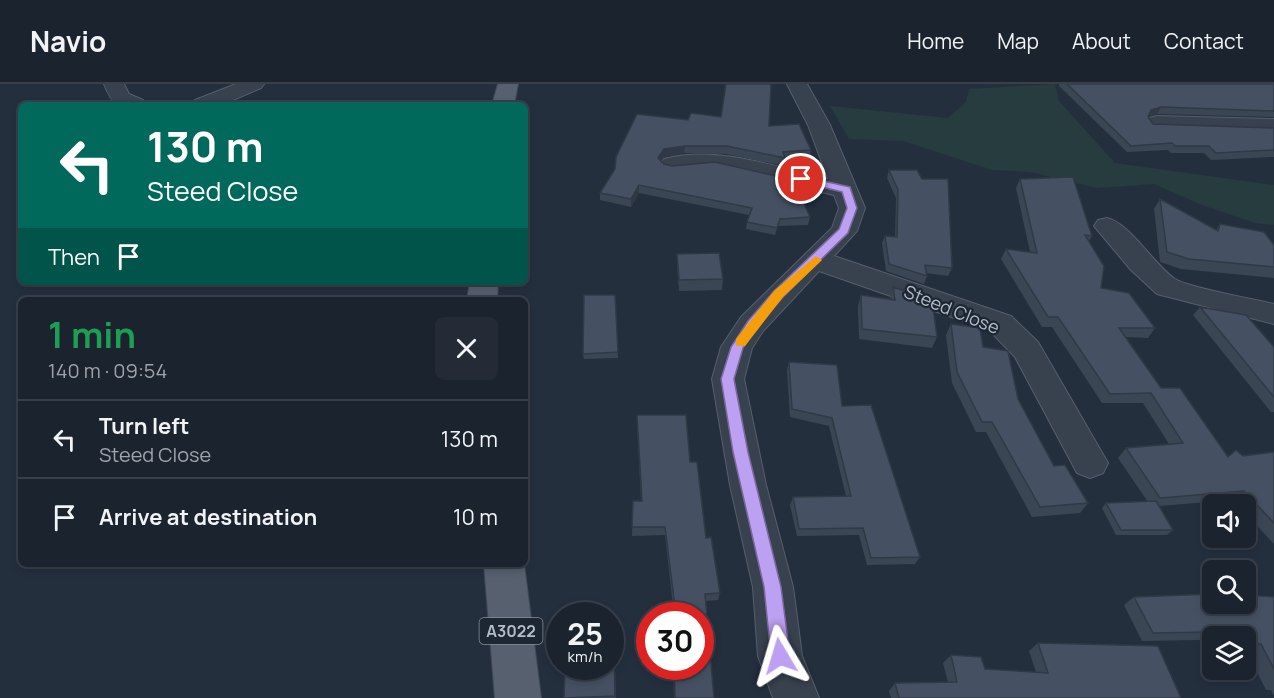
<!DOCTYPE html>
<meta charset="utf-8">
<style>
body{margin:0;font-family:Manrope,sans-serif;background:#242b36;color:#f1f3f6;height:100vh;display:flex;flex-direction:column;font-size:22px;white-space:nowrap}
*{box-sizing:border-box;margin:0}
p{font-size:20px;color:#a0a4aa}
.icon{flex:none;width:33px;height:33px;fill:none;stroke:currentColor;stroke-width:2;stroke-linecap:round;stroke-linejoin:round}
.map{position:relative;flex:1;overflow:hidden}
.sheet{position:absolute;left:18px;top:213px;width:510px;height:270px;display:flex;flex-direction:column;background:#1b232e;border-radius:9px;box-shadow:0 3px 9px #0003,0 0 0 2px #39404a}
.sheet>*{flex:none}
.banner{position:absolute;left:18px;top:18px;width:510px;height:183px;border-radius:9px;box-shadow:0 3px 9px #0003,0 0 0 2px #39404a;background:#00695c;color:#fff;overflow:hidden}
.buttons{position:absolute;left:1202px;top:410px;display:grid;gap:12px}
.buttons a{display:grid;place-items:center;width:54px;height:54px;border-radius:9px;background:#1b232e;box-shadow:0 3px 9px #0003,0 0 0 2px #39404a;font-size:30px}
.speed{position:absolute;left:546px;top:518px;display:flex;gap:12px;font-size:30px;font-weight:700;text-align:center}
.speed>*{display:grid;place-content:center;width:78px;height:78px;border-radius:50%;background:#1b232e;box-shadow:0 3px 9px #0003,0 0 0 2px #39404a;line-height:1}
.speed small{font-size:15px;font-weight:400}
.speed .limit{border:9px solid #d22;background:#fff;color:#111}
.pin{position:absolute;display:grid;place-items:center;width:51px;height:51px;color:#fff;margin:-26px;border:3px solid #fff;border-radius:50%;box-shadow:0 2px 6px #0007}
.me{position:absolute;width:66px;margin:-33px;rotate:353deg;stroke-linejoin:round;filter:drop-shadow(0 0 4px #0008)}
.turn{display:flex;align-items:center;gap:21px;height:126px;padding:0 30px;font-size:27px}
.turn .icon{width:78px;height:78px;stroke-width:2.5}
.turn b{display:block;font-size:42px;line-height:51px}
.then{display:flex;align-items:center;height:57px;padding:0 30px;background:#0003;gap:12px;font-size:22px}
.round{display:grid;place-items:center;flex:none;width:63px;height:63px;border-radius:9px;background:#242b36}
.headline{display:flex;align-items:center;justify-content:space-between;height:102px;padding:0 30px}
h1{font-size:36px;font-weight:700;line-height:45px;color:#1e9e55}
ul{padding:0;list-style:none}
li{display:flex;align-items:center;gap:18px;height:78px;padding:0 30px;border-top:2px solid #39404a}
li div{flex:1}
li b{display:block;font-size:22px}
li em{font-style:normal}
header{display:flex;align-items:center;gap:36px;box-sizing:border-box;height:84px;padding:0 30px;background:#1b232e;border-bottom:2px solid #39404a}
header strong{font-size:28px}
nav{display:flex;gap:33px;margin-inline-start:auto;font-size:21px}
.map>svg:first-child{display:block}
.green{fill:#263c3f}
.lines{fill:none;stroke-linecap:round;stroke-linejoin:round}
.minor-casing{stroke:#565f6c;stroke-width:2}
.major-casing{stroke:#414a57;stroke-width:2}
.minor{fill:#38414e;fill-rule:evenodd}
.major{fill:#56606e;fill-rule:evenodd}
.wall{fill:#3b4654}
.shaded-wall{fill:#303945}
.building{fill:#455162;stroke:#303945;stroke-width:1.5}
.route{fill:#bca0f2;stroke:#7a689d;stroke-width:1.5}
.slow{fill:#f59e0b}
.labels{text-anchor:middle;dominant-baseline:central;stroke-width:4.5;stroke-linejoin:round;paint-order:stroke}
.shield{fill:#1d2633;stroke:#878f9c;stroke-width:1.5}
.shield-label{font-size:16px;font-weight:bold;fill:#b4bcc9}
.street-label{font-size:18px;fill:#b4bcc9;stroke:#1d2633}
</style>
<header>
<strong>Navio</strong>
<nav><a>Home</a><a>Map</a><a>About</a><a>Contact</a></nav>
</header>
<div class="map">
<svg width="1274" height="614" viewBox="0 0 1274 614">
<rect width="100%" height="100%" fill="#242f3e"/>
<!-- green -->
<path class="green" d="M1055,0L1059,17L1115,79L1274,101V141L1255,139L1202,121L1154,100L1097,104L1030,88L992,86L903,57L849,55L830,22L948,34L966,18L969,5Z"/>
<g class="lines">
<!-- minor casing -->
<g class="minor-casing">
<path id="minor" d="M104,0H124L129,10L143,16L146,21C120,21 114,26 104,0Z
M236,0H264L261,4L221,21H192L195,16Z
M787,0H807L830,41L865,124L857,147L834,172L1011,232L1038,258L1108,379L1103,389L1090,394L1077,389L1015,273L989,246L819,187L763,247L752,264L744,295L766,401L793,503L802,572L819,614H773L758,572L753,503L730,401L712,295L721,263L741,233L832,144L839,124L834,111L714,83L672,87L664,85L660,80L664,75C718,61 775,83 828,95L808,41Z
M1157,32L1274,35V49L1149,44L1146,39L1149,34Z
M1107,134C1131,140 1153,180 1175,195C1190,204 1254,215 1274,220V240L1157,210L1131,186L1094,142L1098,136Z"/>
</g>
<!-- major casing -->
<g class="major-casing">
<path id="major" d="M498,0H518L514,21H492Z
M470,198H498L497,216H467Z
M484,480H524L541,614H495Z"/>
</g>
<!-- minor -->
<use href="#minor" class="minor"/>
<!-- major -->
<use href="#major" class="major"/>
</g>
<!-- wall -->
<path class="wall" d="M1059,0H1274V33L1157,30L1148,32V33L1153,40L1274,44V73L1211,76L1204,69H1171L1168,66L1127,68L1059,2Z
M688,36L769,42L811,66L809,74L785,75L784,82L726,70L684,69L664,73L661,77L664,80L810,133L808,141L778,142L775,151L746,145L747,138L749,131L639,109L631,123L600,116V109Z
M889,86L952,184L948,192L926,189L927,192L924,200L886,187L882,159L885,152L895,153L896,114L887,94Z
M1020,95L1092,152L1089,157L1101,204L1155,244L1148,254L1126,253L1161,304L1228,373L1274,368V460L1245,429V420H1237L1234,416L1159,422L1173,446L1167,451H1116L1102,424L1106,419L1148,418L1118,374L1126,364L1169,360L1143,319H1102L1052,243H1042L1001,175L1006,165L1030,168L1016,104Z
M1160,115L1216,146L1220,140L1274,161V194L1181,185L1160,178L1154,125Z
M677,170L723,195L722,206L679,207L677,180Z
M893,203L937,253L932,264L859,255L858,222L861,211L890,215Z
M615,211L618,274L584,275L583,270Z
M1200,223L1274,263V328H1271L1193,231Z
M951,240L983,263L1018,315L1054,382L1088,419L1080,429L1032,433L986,348H976L952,299L946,251Z
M789,278L842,322L920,473L915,480L867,481L859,451L797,452L790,421L793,413L846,412L829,342L790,333L787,286Z
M637,340L690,378L706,454L720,509L718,516L705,517L714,614H674L673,582H700V531H674L665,451L632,452L633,417H641Z
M1134,513H1274V612L1271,606H1266L1247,568H1245V552H1212V566H1204L1200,556L1142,557L1124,521Z
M1038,559L1181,614H891L889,607L895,599L948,598L943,579L951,571L985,585L1036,588L1029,567Z
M614,560L616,614H564Z"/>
<!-- shaded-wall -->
<path class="shaded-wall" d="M1161,23L1157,30L1147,33L1151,26Z
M685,62L684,69L664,73L658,81V74L664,65Z
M639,101V109L631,123V115Z"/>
<!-- building -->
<path class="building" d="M726,0H771L769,42L799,40L811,66L783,68L785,74L727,62H685L664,65L658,74L664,80L672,82L715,78L794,96L810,133L780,135L777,144L747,138L752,124L639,101L631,115L600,109L615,85L616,73L637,30L688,36L691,29L721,33Z
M1067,0H1274V27L1161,23L1151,26L1148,33L1153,40L1274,44V66L1216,69L1209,62H1175L1172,59L1131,62Z
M889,86H917L922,95H948L952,184L925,181L927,192L889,180L885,152L897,153L898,106Z
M1073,93L1092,152L1085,151L1104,182L1101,204L1129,209L1155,244H1119L1161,304H1180L1228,373L1236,366L1243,372L1274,368V439L1244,407L1160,414L1126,364L1183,359L1151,309L1110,310L1058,233H1048L1006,165L1037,169L1020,95Z
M1160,115L1218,147L1220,140L1264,148L1274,161V183L1189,175L1167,168Z
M719,169L723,195L679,196L677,170Z
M893,203L932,216L937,253L862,245L861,211L895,216Z
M584,211H615L618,268L583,270Z
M1200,223L1246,231L1274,263V313Z
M951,240L980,244L983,263L1008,267L1018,315L1054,382L1065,381L1088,419L1040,423L992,338H982L957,288Z
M789,278L837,281L842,322L871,321L920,473L871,474L863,444L799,445L793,413L851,412L832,334L792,325Z
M637,331H686L690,378H697L706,454L711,453L720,509L705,510L714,614H675L674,582H700V531H676L665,443H632L633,417H642Z
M1156,417L1173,446H1121L1106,419Z
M1212,510V519H1245V511L1274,513V585L1261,560H1245V552H1214L1212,548L1153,549L1134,513Z
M1038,559L1158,562L1181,614H899L895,599L957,598L951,571L981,573L985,585L1048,589Z
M614,560L615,612L564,614L565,582H610V561Z"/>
<!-- route -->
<path class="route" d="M801,92L850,103L857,124L848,149L783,213L757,243L743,264L734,295L748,368L781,503L790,572L787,578L780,581L774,578L771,572L764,503L733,368L721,295L731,263L748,237L774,207L839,145L847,124L842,108L797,97V93Z"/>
<!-- slow -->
<path class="slow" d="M816,172L822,176L820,178L783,213L745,262H736V255L774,207Z"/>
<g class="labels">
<!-- shield labels -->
<rect class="shield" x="479.5" y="534" width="63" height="26" rx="4.5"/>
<g class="shield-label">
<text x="511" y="547">A3022</text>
</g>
<!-- street labels -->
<g class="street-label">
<text transform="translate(952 225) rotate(22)">Steed Close</text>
</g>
</g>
</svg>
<div class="buttons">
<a><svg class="icon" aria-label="sound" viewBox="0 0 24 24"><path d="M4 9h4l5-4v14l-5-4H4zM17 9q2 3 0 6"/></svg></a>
<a><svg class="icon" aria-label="search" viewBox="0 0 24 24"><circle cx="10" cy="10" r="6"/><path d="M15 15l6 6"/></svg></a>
<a><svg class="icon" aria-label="layers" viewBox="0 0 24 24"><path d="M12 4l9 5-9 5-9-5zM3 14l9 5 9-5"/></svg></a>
</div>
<div class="speed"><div>25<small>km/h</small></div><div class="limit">30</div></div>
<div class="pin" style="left:801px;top:95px;background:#d93025"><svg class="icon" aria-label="arrive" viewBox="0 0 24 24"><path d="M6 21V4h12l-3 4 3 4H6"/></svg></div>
<svg class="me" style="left:780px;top:572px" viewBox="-20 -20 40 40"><path d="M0-17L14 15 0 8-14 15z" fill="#bca0f2" stroke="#fff" stroke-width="4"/></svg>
<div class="banner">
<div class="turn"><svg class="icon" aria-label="left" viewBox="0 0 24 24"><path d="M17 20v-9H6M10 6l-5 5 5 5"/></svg><div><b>130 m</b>Steed Close</div></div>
<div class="then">Then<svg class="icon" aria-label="arrive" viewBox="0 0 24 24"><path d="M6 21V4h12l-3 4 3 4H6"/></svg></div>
</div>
<section class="sheet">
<div class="headline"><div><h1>1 min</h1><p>140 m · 09:54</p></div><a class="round"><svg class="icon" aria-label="close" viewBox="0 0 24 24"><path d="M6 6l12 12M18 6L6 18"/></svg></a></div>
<ul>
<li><svg class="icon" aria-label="left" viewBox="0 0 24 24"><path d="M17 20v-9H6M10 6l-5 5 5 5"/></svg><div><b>Turn left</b><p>Steed Close</p></div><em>130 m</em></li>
<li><svg class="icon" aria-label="arrive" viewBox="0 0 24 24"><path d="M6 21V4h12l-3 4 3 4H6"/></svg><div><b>Arrive at destination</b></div><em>10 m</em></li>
</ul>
</section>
</div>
